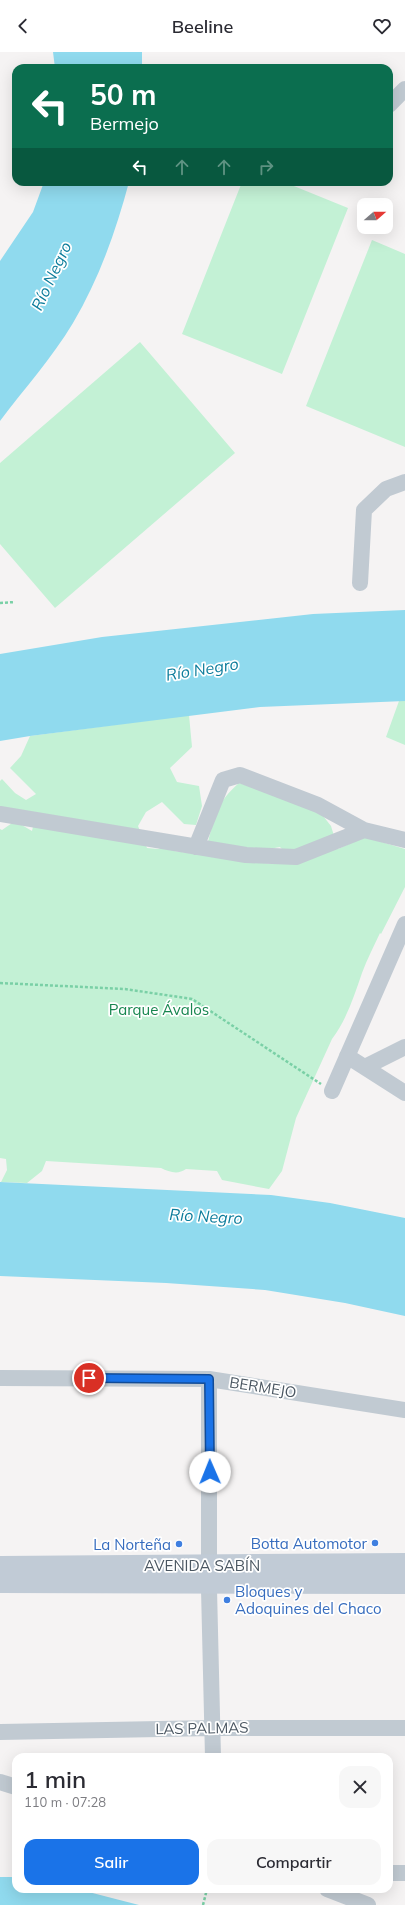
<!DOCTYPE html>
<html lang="es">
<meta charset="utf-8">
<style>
body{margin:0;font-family:Mulish,sans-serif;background:#f7f7f7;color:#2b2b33;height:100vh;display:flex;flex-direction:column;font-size:15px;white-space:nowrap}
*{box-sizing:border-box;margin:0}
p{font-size:13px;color:#7c7c81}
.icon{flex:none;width:22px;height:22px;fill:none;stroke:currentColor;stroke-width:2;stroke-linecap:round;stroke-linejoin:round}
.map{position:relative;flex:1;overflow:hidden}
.sheet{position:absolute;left:12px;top:1701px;width:381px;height:140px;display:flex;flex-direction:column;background:#fff;border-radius:12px;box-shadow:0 4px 16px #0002}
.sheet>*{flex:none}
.guide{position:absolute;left:12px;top:12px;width:381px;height:122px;border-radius:12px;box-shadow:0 4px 16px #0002;background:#0b6e4f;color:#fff;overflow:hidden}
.needle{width:26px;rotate:70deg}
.buttons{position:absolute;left:357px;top:146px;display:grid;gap:8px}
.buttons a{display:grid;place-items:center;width:36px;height:36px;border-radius:8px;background:#fff;box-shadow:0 4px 16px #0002;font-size:20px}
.pin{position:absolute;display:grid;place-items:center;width:34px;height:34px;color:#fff;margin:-17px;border:2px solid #fff;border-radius:50%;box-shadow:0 1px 4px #0007}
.me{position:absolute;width:44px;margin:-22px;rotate:359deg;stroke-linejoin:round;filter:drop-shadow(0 0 3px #0008)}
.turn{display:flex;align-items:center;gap:14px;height:84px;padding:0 12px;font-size:18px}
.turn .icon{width:52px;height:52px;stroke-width:2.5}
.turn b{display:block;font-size:28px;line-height:34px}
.lanes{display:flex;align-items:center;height:38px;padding:0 12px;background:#0003;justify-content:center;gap:20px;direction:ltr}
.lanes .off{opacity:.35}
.round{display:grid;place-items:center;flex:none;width:42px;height:42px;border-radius:12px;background:#f7f7f7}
.headline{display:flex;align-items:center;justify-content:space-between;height:68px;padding:0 12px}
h1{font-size:24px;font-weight:600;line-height:30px}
.action{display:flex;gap:8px;margin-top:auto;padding:8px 12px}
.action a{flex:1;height:46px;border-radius:12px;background:#1a73e8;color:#fff;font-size:16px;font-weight:600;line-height:46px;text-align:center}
.action a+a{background:#f7f7f7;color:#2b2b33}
header{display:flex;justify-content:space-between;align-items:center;height:52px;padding:0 12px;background:#fff;font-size:18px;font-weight:600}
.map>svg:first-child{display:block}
.green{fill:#c3f1d5}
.water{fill:#90daee}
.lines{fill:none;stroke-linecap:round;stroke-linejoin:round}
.path{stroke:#7ad0a6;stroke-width:2.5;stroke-dasharray:3 2;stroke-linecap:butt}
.minor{stroke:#c1cad2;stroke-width:16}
.secondary{stroke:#c1cbd6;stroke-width:22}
.route-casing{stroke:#114b97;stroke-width:10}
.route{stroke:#1a73e8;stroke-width:7}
.shop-dot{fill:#3f7fe0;stroke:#fff;stroke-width:1.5}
.labels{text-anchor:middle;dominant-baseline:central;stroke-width:3.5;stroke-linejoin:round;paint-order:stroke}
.park-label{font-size:15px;fill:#17864f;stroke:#fff}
.street-label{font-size:15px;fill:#4a5661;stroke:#fff}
.shop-label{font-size:15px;fill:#366cbe;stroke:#fff;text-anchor:end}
.water-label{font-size:16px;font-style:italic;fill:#0c7c9b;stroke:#fff}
</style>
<header><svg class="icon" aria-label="back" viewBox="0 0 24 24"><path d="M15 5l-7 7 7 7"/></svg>Beeline<svg class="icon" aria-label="heart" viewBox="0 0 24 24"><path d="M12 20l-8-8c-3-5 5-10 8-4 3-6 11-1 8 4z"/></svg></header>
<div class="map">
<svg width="405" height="1853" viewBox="0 0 405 1853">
<rect width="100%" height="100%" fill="#f5f3f3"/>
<!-- green -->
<path class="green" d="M242,130H284L348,156L282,322L182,282Z
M372,188L405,202V395L306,354Z
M140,290L235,401L55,556L0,492V411Z
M399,649H405V693L386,685Z
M189,663L192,695L170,716L177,730L199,734L202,754L196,773L184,772L162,750L146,760L138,774L147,796L158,797L165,794L174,799L272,812L294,810L280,795L258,799L208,790C215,763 217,750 239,731L316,755L331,774L338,797L365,785L405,797V835L381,882L380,881C374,894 367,907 362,921C354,944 347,967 332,987L296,1066L282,1119L269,1137L222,1128L217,1119L186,1117C178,1123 169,1120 161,1116L46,1109L42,1119L27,1131L1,1130L7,1118L6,1107L0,1106V777L2,778L15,769L32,779L34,770L0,759V729L2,727L15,741L26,748L36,742L10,716L21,704L30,684Z"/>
<!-- water -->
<path class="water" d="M53,0H142V16H55Z
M44,130H129C116,179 99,227 73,271C52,306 24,337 0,369V209L33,160Z
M405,558V649L260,655L30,684L0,689V602L102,585L313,562Z
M0,1130L271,1143L330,1151L405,1166V1264L345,1251L265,1238L166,1231L0,1224Z
M0,1825H16V1837H77L139,1853H0Z"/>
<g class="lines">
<!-- path -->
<path class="path" d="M0,551L15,550
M0,931L125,937L192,947L321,1032
M203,1853L207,1837"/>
<!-- minor -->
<path class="minor" d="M389,53L405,37
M360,531L364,458L386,437L405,430
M0,762L246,803L296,805L364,778L405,788
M196,795L223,728L240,723L318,753L364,778
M347,1004L405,1041
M365,1015L405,995
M332,1039L405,872
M0,1326L209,1327L405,1358
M209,1327V1537L213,1705
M0,1680L213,1676H405
M0,1730L16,1735
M389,1821H405
M327,1837L368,1853"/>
<!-- secondary -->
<path class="secondary" d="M0,1515L405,1512
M0,1530L405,1531"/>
</g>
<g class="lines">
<!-- route casing -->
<g class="route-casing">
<path id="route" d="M89,1326L209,1327L210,1420"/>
</g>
<!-- route -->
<use href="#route" class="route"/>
</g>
<!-- markers -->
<g class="shop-dot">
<circle cx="375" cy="1491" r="4"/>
<circle cx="179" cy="1492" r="4"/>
<circle cx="227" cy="1548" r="4"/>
</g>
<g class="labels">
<!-- park labels -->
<g class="park-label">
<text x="159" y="957">Parque Ávalos</text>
</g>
<!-- street labels -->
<g class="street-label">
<text transform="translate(263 1335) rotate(9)">BERMEJO</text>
<text x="202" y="1513">AVENIDA SABÍN</text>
<text transform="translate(202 1676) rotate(-1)">LAS PALMAS</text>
</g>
<!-- shop labels -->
<g class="shop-label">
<text x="367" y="1491">Botta Automotor</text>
<text x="171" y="1492">La Norteña</text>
<text x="235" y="1539" text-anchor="start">Bloques y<tspan x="235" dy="17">Adoquines del Chaco</tspan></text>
</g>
<!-- water labels -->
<g class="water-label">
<text transform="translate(51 224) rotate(-65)">Río Negro</text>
<text transform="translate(202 617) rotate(-9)">Río Negro</text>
<text transform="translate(206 1164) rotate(3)">Río Negro</text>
</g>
</g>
</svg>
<div class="buttons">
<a><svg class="needle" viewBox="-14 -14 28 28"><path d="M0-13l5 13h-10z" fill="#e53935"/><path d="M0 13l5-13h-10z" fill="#7c7c81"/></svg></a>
</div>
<div class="pin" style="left:89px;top:1326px;background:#d93025"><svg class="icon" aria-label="arrive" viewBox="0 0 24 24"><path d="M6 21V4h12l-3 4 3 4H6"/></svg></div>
<svg class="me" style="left:210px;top:1420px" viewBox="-20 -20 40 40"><circle r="19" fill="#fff"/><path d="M0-13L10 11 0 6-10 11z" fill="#1a73e8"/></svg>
<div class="guide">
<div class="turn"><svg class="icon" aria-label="left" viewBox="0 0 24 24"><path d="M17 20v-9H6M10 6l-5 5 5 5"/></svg><div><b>50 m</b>Bermejo</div></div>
<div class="lanes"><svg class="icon" aria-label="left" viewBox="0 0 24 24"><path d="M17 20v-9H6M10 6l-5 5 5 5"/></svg><svg class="icon off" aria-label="ahead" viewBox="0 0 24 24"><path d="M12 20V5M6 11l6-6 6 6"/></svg><svg class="icon off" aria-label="ahead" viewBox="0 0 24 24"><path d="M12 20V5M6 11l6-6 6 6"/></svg><svg class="icon off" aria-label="right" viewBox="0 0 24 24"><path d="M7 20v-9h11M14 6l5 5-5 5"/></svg></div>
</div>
<section class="sheet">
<div class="headline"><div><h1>1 min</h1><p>110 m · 07:28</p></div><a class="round"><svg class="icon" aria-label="close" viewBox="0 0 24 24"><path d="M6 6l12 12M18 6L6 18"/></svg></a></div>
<div class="action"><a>Salir</a><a>Compartir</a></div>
</section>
</div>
